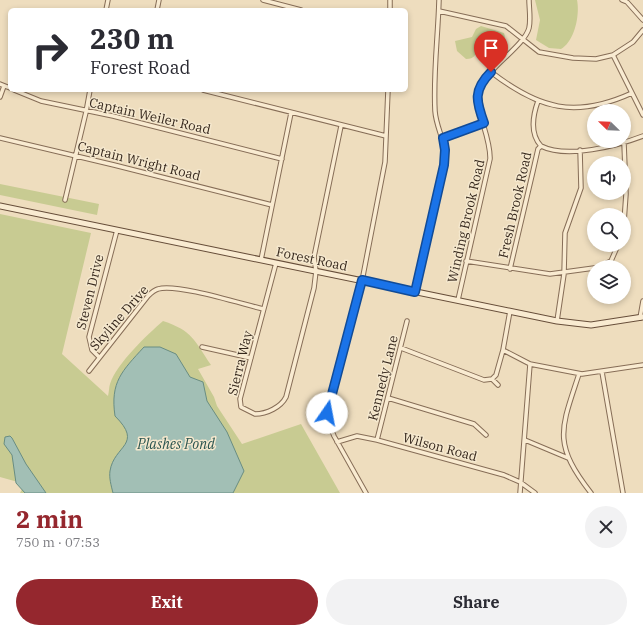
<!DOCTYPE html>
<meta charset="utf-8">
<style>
body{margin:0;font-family:"IBM Plex Serif",serif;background:#f2f2f3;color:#2b2b33;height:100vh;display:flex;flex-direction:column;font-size:15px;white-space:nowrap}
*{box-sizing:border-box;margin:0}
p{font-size:13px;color:#7c7c81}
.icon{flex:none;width:22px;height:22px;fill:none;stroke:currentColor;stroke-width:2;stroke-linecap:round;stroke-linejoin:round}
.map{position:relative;height:493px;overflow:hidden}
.details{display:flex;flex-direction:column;background:#fff;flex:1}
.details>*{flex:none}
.guide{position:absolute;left:8px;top:8px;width:400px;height:84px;border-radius:6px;box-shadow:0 2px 6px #0003;background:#fff;color:#2b2b33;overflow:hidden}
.needle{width:26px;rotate:293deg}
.fabs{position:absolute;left:587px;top:104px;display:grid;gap:8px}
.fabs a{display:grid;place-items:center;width:44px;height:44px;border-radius:50%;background:#fff;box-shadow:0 2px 6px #0003;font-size:20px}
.pin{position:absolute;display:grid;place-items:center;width:34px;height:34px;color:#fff;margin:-41px -17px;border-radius:50% 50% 50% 0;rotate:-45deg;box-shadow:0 0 4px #0007}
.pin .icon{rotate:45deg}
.me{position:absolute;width:44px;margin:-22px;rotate:12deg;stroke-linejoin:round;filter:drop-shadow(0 0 3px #0008)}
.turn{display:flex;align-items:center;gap:14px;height:84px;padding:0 16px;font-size:18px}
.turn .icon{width:52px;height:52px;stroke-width:2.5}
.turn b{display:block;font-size:28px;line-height:34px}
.round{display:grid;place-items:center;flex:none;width:42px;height:42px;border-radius:21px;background:#f2f2f3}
.headline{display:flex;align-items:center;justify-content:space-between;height:68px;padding:0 16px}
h1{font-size:24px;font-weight:700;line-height:30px;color:#95272e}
.primary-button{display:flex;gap:8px;margin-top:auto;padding:8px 16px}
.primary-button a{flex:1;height:46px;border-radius:24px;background:#95272e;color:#fff;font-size:16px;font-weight:700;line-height:46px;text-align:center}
.primary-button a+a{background:#f2f2f3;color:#2b2b33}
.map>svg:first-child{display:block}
.green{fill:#c8cb92}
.water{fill:#a2bfb5;stroke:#698d82}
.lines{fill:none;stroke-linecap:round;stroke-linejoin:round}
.minor-casing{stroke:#866d57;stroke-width:5.5}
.secondary-casing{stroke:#674e3a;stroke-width:7}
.minor{stroke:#f9ebd1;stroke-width:3.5}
.secondary{stroke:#f9ebd1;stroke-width:5}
.route-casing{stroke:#114b97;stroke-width:10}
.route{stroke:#1a73e8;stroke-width:7}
.labels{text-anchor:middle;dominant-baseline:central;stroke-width:3;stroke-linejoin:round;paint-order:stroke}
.street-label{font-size:13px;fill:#35271c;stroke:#f5e8ce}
.water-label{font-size:14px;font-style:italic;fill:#2b5550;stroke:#f5e8ce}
</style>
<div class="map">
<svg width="643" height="493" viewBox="0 0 643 493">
<rect width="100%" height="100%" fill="#eeddbe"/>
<!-- green -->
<path class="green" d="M535,0H577C580,14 575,41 561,49L549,48L536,40L540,20Z
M481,26L504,33C507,41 502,48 496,54L484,48H478C475,55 475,59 466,59L457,51L455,41L472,37L476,29Z
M0,184L99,204L97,215L0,195Z
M0,214L91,233L62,354L108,396C109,392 109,387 110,384C117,363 147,335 163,321C193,331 194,340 211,365L198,369L214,397L217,406L242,444L301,424L340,493H20L25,484L0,477Z"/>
<!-- water -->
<path class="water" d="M144,347H160L176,354L190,377L203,382L207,401L227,432L244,471L233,493H113C111,485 109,478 110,471C114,445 144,445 115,416C110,382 122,371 144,347Z
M10,436L12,438L26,464L46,493H25L16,483L12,455L4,444L5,437Z"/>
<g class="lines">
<!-- minor casing -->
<g class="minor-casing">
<path id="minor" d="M263,0L301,10
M622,0L627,2L643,20
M106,10L108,0
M157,10L159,0
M390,10V0
M439,11L506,26L539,52L573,58L596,59L613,55L633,42L643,30
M613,55L643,115
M491,72C539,109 575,119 632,93
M0,84L10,88
M14,90L41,101L113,116L282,159
M203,90L386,136
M0,97L4,86
M0,138L114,165L272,205
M443,138L484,123
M541,146C567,159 617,146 643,136
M65,200L86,112L90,90
M624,222L626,194L624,143
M261,260L291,113
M466,261L550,274L594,268
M276,263L240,399L241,407L255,414C267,414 281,407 286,397L314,288L316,271L314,257L341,126
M599,267L611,261L618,245
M510,269L533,171L538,149L541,146C530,134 533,115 538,101
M415,292L445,156C445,140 436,127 435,111C433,74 438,37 439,0
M458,300L490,159C491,135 472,106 479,87C481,81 487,76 492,71C502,59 526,41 529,28C531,19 529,8 529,0
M510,311L503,350L530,364L582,374L643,365
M640,318L643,301
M557,321L564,274L565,233L581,188L580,150
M202,347L251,358
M401,348L484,380L492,379L498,385
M99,357L92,350L89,337L117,230
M89,371L148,296C151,293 154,290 158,289C176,283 242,304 263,309
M602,372L623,493
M579,374C561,429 552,443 591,493
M492,379L496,375L503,350
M388,398L474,424L486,435
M377,440L407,321
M525,440L568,458
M337,442L357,436L377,440L504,475L520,482L535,493
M366,493L334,436L327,419L333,385L362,281L385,162L388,90
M520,493L530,364"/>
</g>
<!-- secondary casing -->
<g class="secondary-casing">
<path id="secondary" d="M0,206L557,321L591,325L643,317"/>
</g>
<!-- minor -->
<use href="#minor" class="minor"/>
<!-- secondary -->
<use href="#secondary" class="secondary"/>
</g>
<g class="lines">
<!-- route casing -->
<g class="route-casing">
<path id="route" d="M327,413L362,280L415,292L444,165L445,150L443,138L484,123C476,101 473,90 491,72"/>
</g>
<!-- route -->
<use href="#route" class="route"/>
</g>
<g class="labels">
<!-- street labels -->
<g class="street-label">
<text transform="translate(150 116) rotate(13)">Captain Weiler Road</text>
<text transform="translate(139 161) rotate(14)">Captain Wright Road</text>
<text transform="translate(515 205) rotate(-77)">Fresh Brook Road</text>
<text transform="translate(466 221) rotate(-77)">Winding Brook Road</text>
<text transform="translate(312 259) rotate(12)">Forest Road</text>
<text transform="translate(90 292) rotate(-76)">Steven Drive</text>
<text transform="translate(119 318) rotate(-49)">Skyline Drive</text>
<text transform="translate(240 363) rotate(-76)">Sierra Way</text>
<text transform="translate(383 378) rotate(-76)">Kennedy Lane</text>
<text transform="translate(440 447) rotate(15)">Wilson Road</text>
</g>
<!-- water labels -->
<g class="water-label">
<text x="176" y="444">Plashes Pond</text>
</g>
</g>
</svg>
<div class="fabs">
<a><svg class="needle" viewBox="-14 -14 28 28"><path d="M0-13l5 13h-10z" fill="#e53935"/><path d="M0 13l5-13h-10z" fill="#7c7c81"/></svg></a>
<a><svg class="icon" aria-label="sound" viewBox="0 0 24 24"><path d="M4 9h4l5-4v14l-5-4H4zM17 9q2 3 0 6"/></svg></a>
<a><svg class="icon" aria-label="search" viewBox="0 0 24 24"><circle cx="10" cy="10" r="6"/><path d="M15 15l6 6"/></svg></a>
<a><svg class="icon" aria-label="layers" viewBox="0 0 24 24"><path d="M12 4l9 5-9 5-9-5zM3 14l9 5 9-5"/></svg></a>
</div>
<div class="pin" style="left:491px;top:72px;background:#d93025"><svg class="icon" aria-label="arrive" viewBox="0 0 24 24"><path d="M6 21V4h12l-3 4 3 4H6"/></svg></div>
<svg class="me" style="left:327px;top:413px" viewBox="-20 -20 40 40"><circle r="19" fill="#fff"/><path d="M0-13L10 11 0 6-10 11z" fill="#1a73e8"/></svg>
<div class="guide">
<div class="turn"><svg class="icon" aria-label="right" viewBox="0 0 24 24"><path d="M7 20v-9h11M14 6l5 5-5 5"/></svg><div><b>230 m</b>Forest Road</div></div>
</div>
</div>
<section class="details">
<div class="headline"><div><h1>2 min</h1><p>750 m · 07:53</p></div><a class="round"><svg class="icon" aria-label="close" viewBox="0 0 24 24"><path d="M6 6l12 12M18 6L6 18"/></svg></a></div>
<div class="primary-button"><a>Exit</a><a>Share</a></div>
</section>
